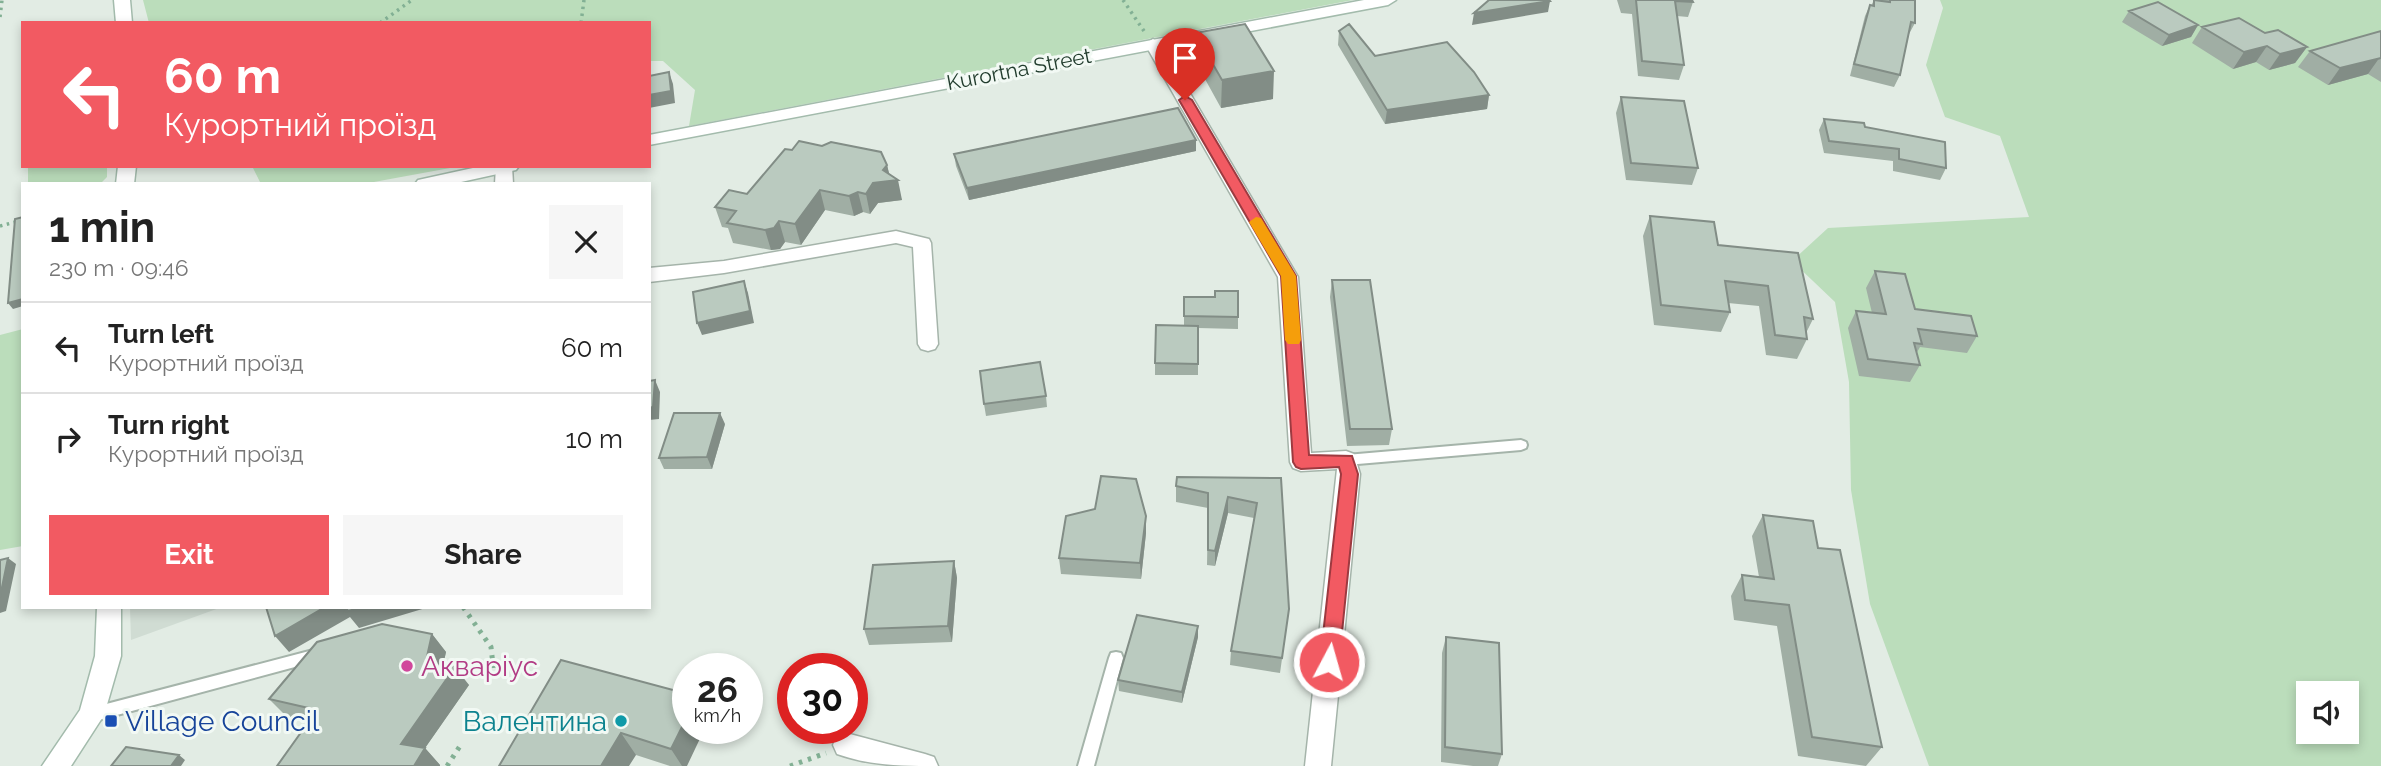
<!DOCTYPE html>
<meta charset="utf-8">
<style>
body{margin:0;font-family:Raleway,sans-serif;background:#f6f6f6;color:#222;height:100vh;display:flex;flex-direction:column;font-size:26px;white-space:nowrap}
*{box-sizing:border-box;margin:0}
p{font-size:23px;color:#767676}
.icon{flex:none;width:38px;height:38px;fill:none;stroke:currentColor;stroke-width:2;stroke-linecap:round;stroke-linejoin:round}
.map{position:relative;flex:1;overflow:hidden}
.panel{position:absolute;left:21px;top:182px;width:630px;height:427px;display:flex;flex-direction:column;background:#fff;border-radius:0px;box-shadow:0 4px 10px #0003}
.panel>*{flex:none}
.hud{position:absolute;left:21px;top:21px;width:630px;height:147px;border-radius:0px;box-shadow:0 4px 10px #0003;background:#f25a62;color:#fff;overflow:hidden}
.buttons{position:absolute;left:2296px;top:681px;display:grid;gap:14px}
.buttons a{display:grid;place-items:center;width:63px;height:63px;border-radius:0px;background:#fff;box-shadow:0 4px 10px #0003;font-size:35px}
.speed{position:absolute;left:672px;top:653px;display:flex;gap:14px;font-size:35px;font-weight:700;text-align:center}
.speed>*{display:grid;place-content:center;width:91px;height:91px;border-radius:50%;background:#fff;box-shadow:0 4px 10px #0003;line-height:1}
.speed small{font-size:18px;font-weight:400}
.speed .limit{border:10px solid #d22;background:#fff;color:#111}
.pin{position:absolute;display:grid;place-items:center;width:60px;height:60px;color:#fff;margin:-72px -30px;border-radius:50% 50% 50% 0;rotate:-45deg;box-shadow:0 0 7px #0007}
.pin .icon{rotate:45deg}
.me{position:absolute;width:77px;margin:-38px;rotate:6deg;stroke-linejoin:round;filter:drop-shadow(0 0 5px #0008)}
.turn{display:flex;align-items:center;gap:24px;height:147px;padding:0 28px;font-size:32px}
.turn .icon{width:91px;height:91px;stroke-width:2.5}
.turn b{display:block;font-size:49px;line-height:60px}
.round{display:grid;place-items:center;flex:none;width:74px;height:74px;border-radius:0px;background:#f6f6f6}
.head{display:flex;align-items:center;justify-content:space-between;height:119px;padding:0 28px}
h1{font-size:42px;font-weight:700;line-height:52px}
.primary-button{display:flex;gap:14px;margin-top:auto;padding:14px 28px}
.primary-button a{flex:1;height:80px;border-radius:0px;background:#f25a62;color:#fff;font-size:28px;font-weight:700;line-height:80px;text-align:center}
.primary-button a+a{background:#f6f6f6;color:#222}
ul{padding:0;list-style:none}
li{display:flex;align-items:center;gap:21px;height:91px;padding:0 28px;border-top:2px solid #e0e0e0}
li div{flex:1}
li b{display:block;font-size:26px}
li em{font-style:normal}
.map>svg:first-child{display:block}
.built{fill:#d0dcd3}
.green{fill:#bdb;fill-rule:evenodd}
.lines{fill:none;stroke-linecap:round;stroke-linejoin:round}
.lane-casing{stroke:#a5b4aa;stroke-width:4}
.street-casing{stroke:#a5b4aa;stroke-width:3}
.secondary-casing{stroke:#a3bbac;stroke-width:3}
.path-far1{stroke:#82b094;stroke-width:3.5;stroke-dasharray:2.5 4.5;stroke-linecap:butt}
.path{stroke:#82b094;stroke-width:5;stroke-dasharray:3.5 6;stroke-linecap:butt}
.lane{fill:#fff;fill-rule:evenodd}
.street{fill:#fff;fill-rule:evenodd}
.secondary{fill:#fff;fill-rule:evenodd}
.wall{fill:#a0aea4}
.shaded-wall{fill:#828d86}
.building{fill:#bacabf;stroke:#828d86;stroke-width:2}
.route{fill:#f25a62;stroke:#9d3a40;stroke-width:2}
.slow{fill:#f59e0b}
.hotel-dot{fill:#d1479c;stroke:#f2f9f4;stroke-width:2.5}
.transit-dot{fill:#1a4fb4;stroke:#f2f9f4;stroke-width:2.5}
.culture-dot{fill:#0f9aa8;stroke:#f2f9f4;stroke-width:2.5}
.labels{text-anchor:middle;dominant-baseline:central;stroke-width:6;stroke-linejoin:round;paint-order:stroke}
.far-street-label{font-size:21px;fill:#223d2e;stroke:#f2f9f4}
.near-hotel-label{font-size:28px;fill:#b23c85;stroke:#f2f9f4;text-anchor:start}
.near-transit-label{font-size:28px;fill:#164399;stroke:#f2f9f4;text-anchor:start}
.near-culture-label{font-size:28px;fill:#0d838f;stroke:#f2f9f4;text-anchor:end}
</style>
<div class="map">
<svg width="2381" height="766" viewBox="0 0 2381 766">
<rect width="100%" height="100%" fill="#e2ece4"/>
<!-- built -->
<path class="built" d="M130,607H222L131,640Z"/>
<!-- green -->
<path class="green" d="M143,0H1353L689,126L695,90L663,61H649V23H149Z
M1940,0H2381V766H1929L1870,604L1851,490L1849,382L1835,302L1792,261L1828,228L2029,217L2000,136L1945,117L1926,65L1943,8ZM2308,693H2347V732H2308Z
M28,166H107V177L100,184H28Z
M252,166H461L363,184H261Z
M23,329V546L0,550V335Z"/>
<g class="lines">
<!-- lane casing -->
<g class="lane-casing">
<path id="lane" d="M1521,440L1526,442L1527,445L1526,448L1521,450L1346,465L1341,464L1340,460L1341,456L1346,455Z
M317,649L322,650L324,655L322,660L317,661L91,722L86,720L83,715L86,710L91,708Z
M1116,652L1121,653L1123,658L1094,766H1078L1109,658L1111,653Z"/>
</g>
<!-- street casing -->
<g class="street-casing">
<path id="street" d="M1153,39L1161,44L1298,277L1311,453L1346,451L1354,454L1360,474L1331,766H1305L1337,469L1301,471L1293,468L1290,462L1278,277L1145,44Z
M496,166H512L513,184H495Z
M896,231L929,239L931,243L938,344L935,349L928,351L921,349L918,344L913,247L896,243L724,273L649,282V268L724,261Z
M846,733L925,754L934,757L938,766C902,766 871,766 837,754L833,745L837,736Z"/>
</g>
<!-- secondary casing -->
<g class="secondary-casing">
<path id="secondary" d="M114,0H130L132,23H116Z
M1364,0H1396L1388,5L649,145V135Z
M118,166H136L134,184H116Z
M482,166H519L516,170L452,184H415L418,180Z
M97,607H121V656L104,715L71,766H42L80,710L95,656Z"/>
</g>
<!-- path-far1 -->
<path class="path-far1" d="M1123,0L1144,31
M0,17L2,0
M380,23L412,0
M581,23L584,0
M0,226L23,220"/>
<!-- path -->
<path class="path" d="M463,607L491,647L494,674
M447,766L460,746
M790,766L826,753"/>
<!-- lane -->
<use href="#lane" class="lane"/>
<!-- street -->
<use href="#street" class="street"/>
<!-- secondary -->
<use href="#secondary" class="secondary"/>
</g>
<!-- wall -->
<path class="wall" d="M1617,0H1692L1693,2L1688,17L1677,16L1684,65L1679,80L1638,76L1632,14L1621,13Z
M1874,0H1915V23L1909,34L1900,75L1894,87L1850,76L1865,16L1870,5L1871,6Z
M2129,11L2198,25L2191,37L2162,46L2122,22Z
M2202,27L2265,33L2307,47L2295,63L2269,70L2256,62L2233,69L2192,43Z
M1339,31L1375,56L1489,95L1487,109L1385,124L1338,45Z
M2381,31V82L2368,74L2328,85L2298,67L2310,51Z
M1195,33L1273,99L1221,108L1195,61Z
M1621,97L1698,168L1692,185L1626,180L1616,113Z
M1824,119L1865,127L1946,168L1940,180L1893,171V161L1824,153L1819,130Z
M822,146L887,165L889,174L902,200L878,203L870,214L863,212L854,216L825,210L801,245L785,242L780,249L771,250L733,243L728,228L722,227L715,207L747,194L792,150Z
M1196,151L969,200L956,166L954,154Z
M1650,216L1718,245L1813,319L1806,333L1807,339L1797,359L1766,355L1759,306L1728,303L1730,312L1721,332L1654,325L1643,236Z
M1875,271L1915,309L1977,336L1967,353L1920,347L1916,354L1920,365L1910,382L1859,376L1848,328L1856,311L1872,313L1866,288Z
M1332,280L1392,429L1389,445L1347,446L1330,297Z
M1184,297L1238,317V329L1198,328V375H1155V363L1184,326Z
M1046,396L1047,407L986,416L984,404Z
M725,424L712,469H664L659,458Z
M1281,478L1289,609L1280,673L1230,665L1231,651L1254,518L1228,513L1215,566L1207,565L1208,508L1176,502V486Z
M1763,515L1818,548L1882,747L1866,766L1798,756L1777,626L1734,620L1731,596L1742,575L1759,577L1752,536Z
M1146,516V533L1141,579L1061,574L1059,558Z
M954,561L957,578L952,642L869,645L864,629Z
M1198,626V637L1182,703L1119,691L1118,680Z
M432,634L446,652L443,665L469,685L425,748L440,765V766H277L309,721L286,716L269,699Z
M1446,637L1502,754L1498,766H1473L1441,762L1442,653Z
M688,694L687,766H670L636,755L499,766Z"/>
<!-- shaded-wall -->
<path class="shaded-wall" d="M1550,1L1548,12L1472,25L1474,13Z
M2198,25L2191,37L2162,46L2169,35Z
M2267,46L2256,62L2233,69L2244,52Z
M2307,47L2295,63L2269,70L2280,54Z
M2380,57L2368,74L2328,85L2340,68Z
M1274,71L1273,99L1221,108L1222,80Z
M669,72L673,84L675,103L649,108V95Z
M1489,95L1487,109L1385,124L1387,110Z
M1196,140V151L969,200L967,188Z
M887,165L891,181L898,180L902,200L878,203L870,214L866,194Z
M820,190L825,210L801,245L795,224Z
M858,192L863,212L854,216L849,196Z
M779,221L785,242L780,249L771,250L765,230Z
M744,281L748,293L754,323L702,335L697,323Z
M23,299V306L13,309L8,303Z
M655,380L660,392L659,419L649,420V408Z
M720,413L725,424L712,469L707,457Z
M1228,497V513L1215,566V551Z
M1146,516V533L1141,579L1140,563Z
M8,558L16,564L6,611L0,613V597Z
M954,561L957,578L952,642L948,626Z
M325,607H429L359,628L350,617L289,652L275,636Z
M1198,626V637L1182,703V692Z
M432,634L446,652L440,679L426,661Z
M455,667L469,685L416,761L401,744Z
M688,715V728H705L687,766H682L671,749Z
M621,733L636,755L629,766H601Z
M425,748L440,765V766H414Z
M179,755L185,760L181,766H171Z"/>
<!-- building -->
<path class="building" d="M1489,0H1549L1550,1L1474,13Z
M1636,0H1692L1693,2L1675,1L1684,65L1642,61Z
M1874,0L1890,2V0H1915V23L1911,22L1900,75L1854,64L1870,5L1874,6Z
M2158,2L2198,25L2169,35L2129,11Z
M2239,18L2265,33L2278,30L2307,47L2280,54L2267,46L2244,52L2202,27Z
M1245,24L1274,71L1222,80L1195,33Z
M1349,24L1375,56L1447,42L1474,72L1489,95L1387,110L1339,31Z
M2381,31V58L2340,68L2310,51Z
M669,72L671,91L649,95V76Z
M1621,97L1684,101L1698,168L1631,163Z
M1178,108L1196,140L967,188L954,154Z
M1824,119L1864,123L1865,127L1945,142L1946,168L1899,159V149L1829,141Z
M799,141L822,146L831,142L881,152L887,165L883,170L898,180L873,183L866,194L858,192L849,196L820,190L795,224L779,221L774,228L765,230L727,223L736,211L715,207L729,190L747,194L785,149L792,150Z
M1650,216L1714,222L1718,245L1798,253L1813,319L1804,317L1807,339L1775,335L1768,286L1725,281L1730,312L1661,305Z
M23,217V299L8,303L15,219Z
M1875,271L1905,274L1915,309L1971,316L1977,336L1918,329L1922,344L1914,343L1920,365L1868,359L1856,311L1886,314Z
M1332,280H1370L1392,429H1350Z
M744,281L750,311L697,323L693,292Z
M1215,291H1238V317L1184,316V297H1215Z
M1156,325L1198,326V364L1155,363Z
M1040,362L1046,396L984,404L980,371Z
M655,380L653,407L649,408V381Z
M674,413H720L707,457L659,458Z
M1101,476L1136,479L1146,516L1140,563L1059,558L1066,516L1095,509Z
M1177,477L1281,478L1289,609L1282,658L1231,651L1257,503L1228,497L1215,551L1208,550V493L1176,486Z
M1763,515L1813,521L1818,548L1840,550L1882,747L1812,737L1789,605L1745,600L1742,575L1774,579Z
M8,558L0,597V560Z
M954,561L948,626L864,629L873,565Z
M266,607H325L275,636Z
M349,607H362L345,612Z
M1137,615L1198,626L1182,692L1118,680Z
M382,624L432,634L426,661L455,667L401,744L425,748L414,766H277L317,710L269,699L317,642Z
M1446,637L1499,643L1502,754L1445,747Z
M561,660L688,694V715L671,749L621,733L601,766H499Z
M126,747L179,755L171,766H111Z"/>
<!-- route -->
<path class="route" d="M1185,96L1192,100L1296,276L1309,455L1352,456L1358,474L1339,662L1336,668L1329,670L1323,668L1320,662L1341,474L1339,467L1301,469L1296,467L1293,462L1281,276L1179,100Z"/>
<!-- slow -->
<path class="slow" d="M1256,217L1261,218L1296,276L1301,340L1299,344H1288L1285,340L1281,276L1249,222Z"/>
<!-- markers -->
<circle class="hotel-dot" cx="407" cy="666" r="7"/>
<rect class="transit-dot" x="104" y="714" width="14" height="14" rx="3.5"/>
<circle class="culture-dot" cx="621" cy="721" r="7"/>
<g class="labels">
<!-- far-street labels -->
<g class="far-street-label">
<text transform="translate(1019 69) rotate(-11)">Kurortna Street</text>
</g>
<!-- near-hotel labels -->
<g class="near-hotel-label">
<text x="421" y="666">Акваріус</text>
</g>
<!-- near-transit labels -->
<g class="near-transit-label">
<text x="125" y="721">Village Council</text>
</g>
<!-- near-culture labels -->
<g class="near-culture-label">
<text x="607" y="721">Валентина</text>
</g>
</g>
</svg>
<div class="buttons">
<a><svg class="icon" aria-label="sound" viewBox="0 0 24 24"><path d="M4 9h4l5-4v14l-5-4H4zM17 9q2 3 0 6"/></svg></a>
</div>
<div class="speed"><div>26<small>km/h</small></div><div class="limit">30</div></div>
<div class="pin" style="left:1185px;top:100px;background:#d93025"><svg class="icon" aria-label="arrive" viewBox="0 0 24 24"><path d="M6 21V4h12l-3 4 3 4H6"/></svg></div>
<svg class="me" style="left:1329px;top:662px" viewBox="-20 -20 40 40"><circle r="17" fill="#f25a62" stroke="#fff" stroke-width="3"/><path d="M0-11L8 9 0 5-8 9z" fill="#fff"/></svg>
<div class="hud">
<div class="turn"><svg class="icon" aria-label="left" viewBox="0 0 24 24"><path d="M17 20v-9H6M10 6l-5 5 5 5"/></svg><div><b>60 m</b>Курортний проїзд</div></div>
</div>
<section class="panel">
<div class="head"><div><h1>1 min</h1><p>230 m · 09:46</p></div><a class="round"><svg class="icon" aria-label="close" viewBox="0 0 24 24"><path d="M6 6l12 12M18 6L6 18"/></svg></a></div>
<ul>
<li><svg class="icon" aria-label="left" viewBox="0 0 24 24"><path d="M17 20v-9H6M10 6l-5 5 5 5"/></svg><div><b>Turn left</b><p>Курортний проїзд</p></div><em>60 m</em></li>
<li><svg class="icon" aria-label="right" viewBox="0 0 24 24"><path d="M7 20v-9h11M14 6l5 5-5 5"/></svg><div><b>Turn right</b><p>Курортний проїзд</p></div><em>10 m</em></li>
</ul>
<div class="primary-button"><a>Exit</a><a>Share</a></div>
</section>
</div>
